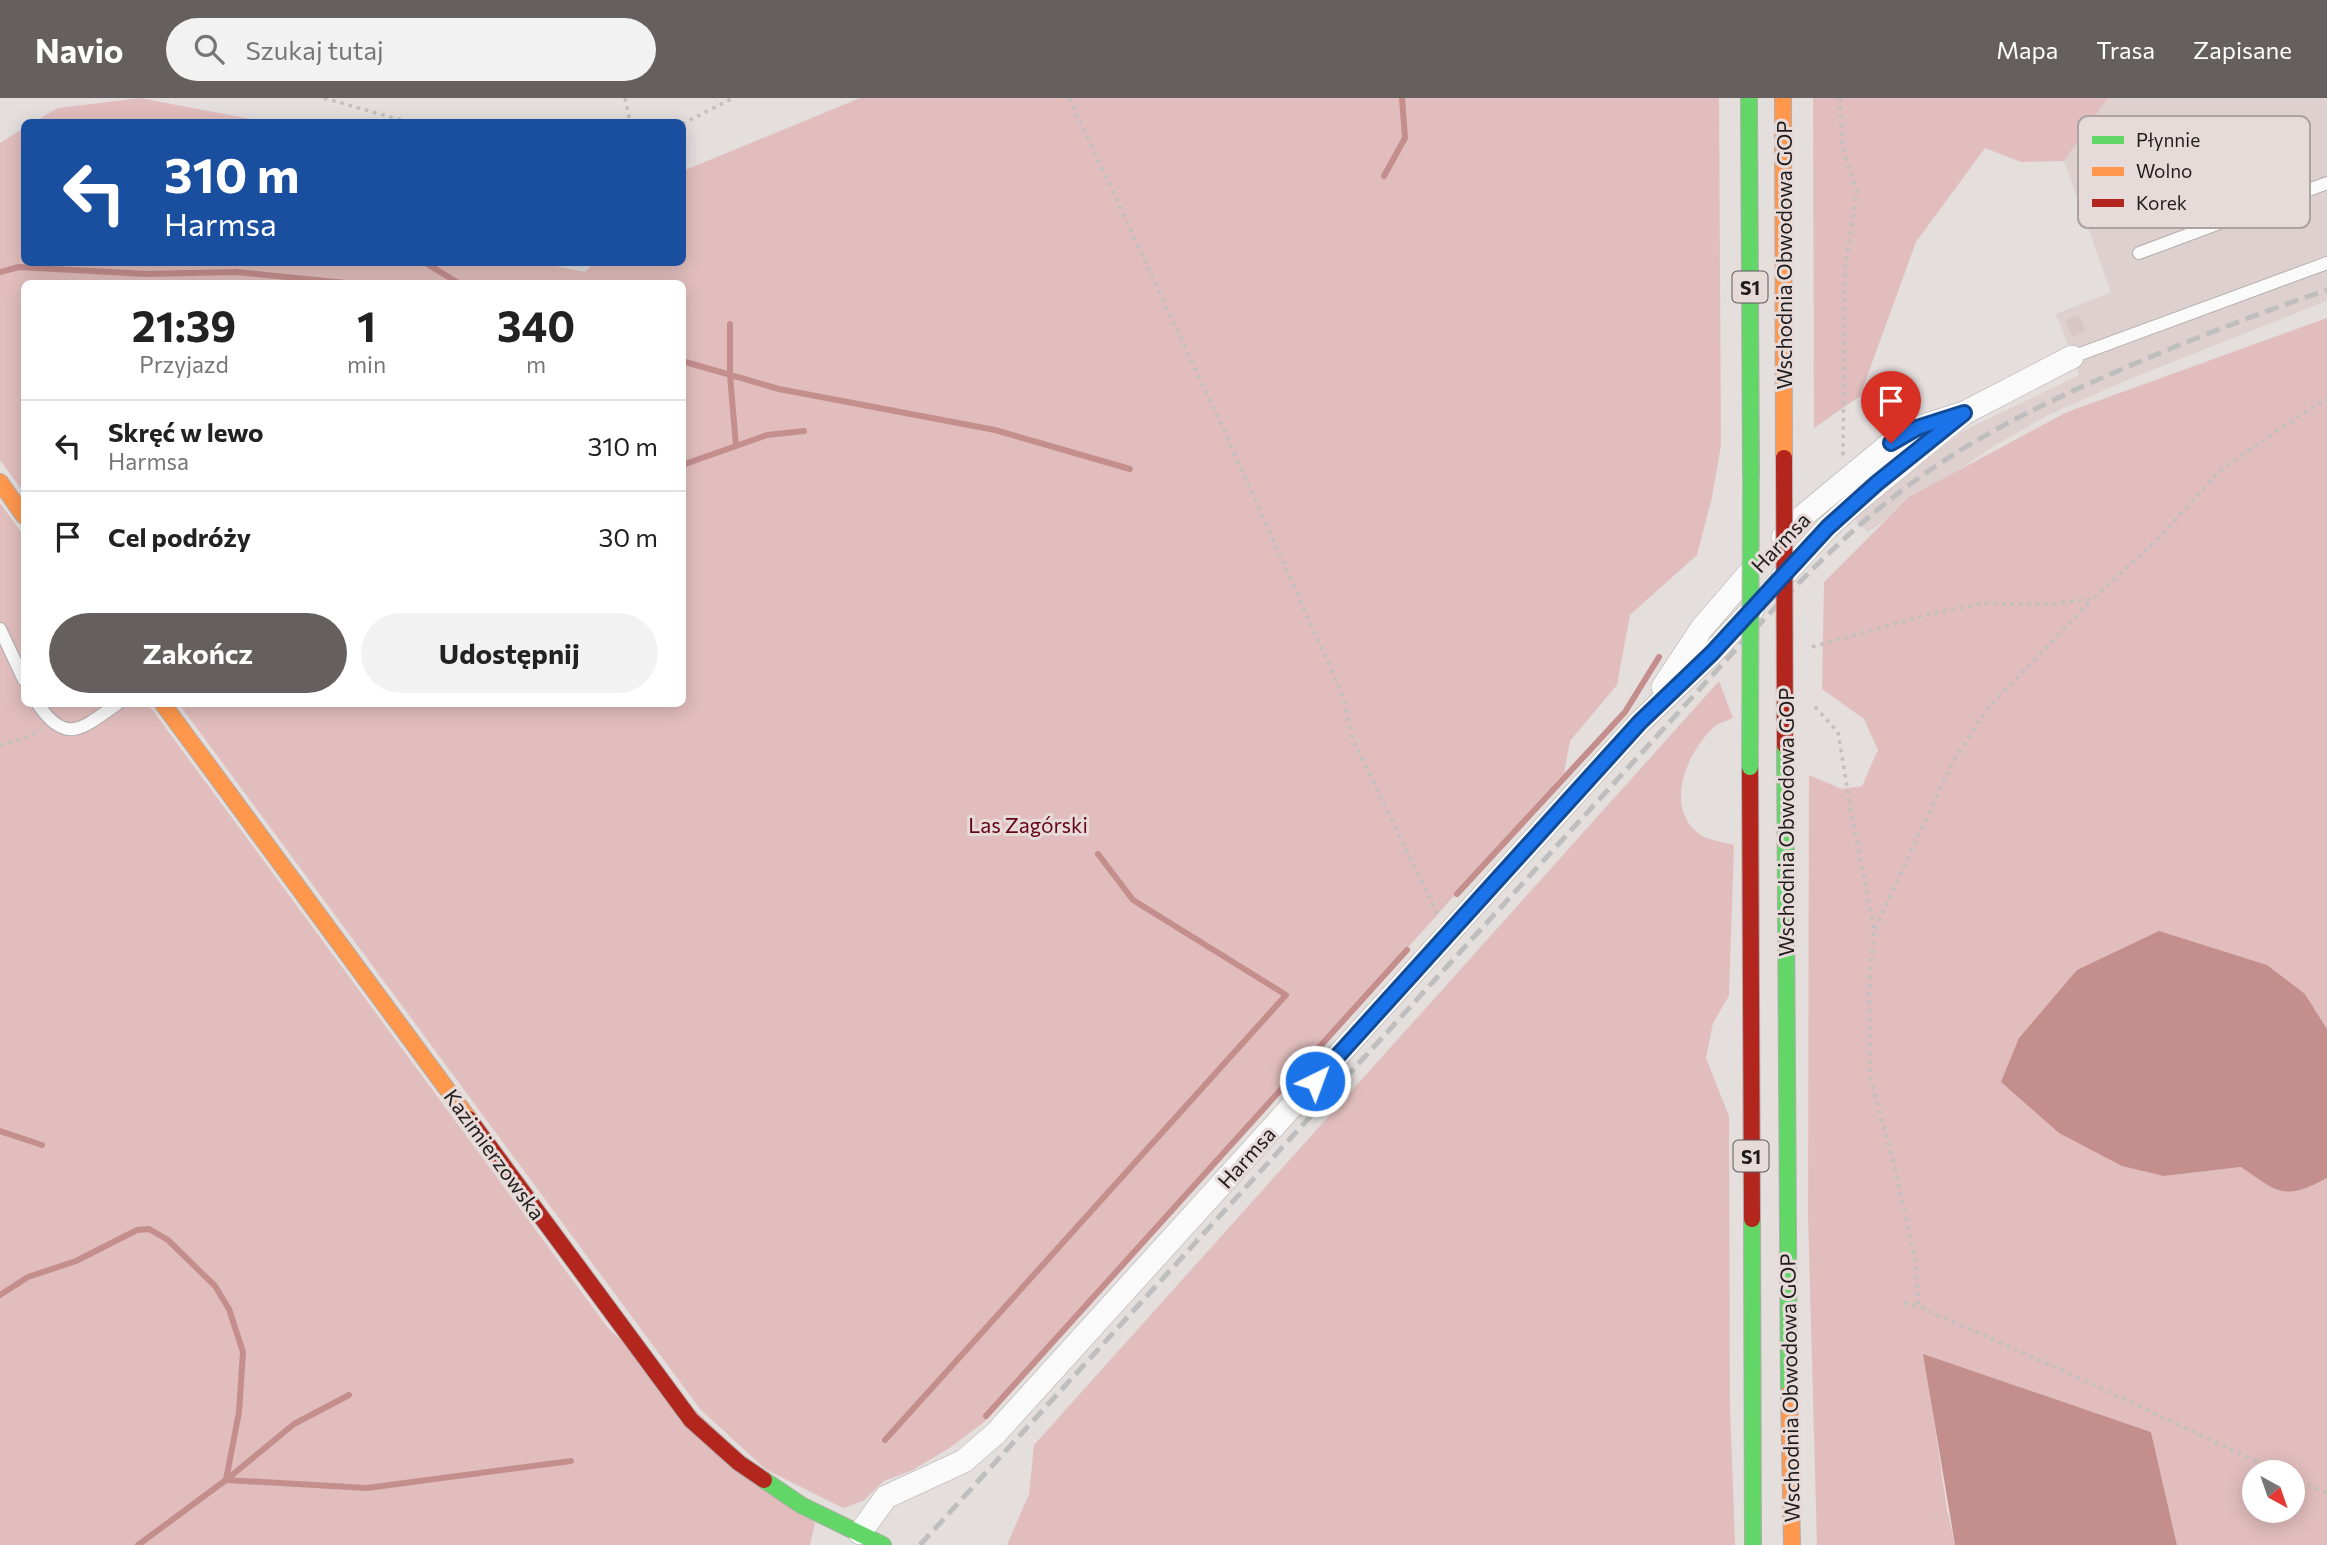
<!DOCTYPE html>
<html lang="pl">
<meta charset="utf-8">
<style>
body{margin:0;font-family:Commissioner,sans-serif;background:#f2f2f2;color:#222;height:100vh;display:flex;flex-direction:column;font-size:26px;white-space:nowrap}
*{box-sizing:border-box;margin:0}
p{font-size:23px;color:#767676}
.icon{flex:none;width:38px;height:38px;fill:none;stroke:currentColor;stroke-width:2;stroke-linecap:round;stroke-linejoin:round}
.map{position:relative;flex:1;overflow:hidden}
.panel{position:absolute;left:21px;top:182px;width:665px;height:427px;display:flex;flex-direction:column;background:#fff;border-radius:10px;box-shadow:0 4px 18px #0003}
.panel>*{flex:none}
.top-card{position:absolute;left:21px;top:21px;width:665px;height:147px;border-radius:10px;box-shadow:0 4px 18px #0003;background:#1a4fa0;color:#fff;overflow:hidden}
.needle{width:46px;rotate:140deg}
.controls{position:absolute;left:2242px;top:1362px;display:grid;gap:14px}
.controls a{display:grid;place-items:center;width:63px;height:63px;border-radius:50%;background:#fff;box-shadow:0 4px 18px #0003;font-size:35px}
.pin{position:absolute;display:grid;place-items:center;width:60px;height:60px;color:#fff;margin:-72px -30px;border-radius:50% 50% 50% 0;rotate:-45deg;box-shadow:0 0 7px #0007}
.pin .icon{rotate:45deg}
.me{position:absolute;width:77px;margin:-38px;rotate:42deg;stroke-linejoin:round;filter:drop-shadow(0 0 5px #0008)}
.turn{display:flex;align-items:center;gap:24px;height:147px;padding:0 28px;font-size:32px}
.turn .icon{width:91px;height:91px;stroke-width:2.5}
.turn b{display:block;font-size:49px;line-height:60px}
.eta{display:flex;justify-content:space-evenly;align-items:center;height:119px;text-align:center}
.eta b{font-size:42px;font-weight:700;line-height:49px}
.cta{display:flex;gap:14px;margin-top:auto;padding:14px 28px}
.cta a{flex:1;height:80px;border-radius:42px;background:#65605f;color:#fff;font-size:28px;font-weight:700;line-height:80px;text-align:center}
.cta a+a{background:#f2f2f2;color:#222}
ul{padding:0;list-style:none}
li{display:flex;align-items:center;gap:21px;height:91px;padding:0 28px;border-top:2px solid #e0e0e0}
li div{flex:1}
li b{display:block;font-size:26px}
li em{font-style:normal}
header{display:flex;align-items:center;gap:42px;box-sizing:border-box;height:98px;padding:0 35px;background:#65605f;color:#fff}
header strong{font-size:33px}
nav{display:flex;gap:38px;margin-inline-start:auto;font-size:24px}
.search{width:490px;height:63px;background:#f2f2f2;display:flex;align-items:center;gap:18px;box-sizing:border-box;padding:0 24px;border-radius:38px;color:#767676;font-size:26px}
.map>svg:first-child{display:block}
.built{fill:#ded0cf}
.green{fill:#e1bebd;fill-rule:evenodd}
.water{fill:#c48e8d}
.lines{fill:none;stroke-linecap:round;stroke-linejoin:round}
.stream{stroke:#c48e8d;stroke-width:6}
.building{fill:#d8c7c6}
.lane-casing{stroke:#b1acac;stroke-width:14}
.street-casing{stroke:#b1acac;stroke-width:24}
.fast-casing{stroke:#b1acac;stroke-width:18}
.slow-casing{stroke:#b1acac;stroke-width:18}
.jam-casing{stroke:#b1acac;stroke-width:18}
.path{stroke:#c2c0bf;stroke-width:3.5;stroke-dasharray:3.5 5;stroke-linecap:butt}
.lane{stroke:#fbfafa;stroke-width:12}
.street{stroke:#fbfafa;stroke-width:23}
.fast{stroke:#63d668;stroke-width:16}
.slow{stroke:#ff974d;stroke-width:16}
.jam{stroke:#b3261e;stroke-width:16}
.rail{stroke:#bfbebe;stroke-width:5;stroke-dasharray:14 7;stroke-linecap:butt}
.fast-bridge-casing{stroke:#bfb6b5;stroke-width:18;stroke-linecap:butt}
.jam-bridge-casing{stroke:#bfb6b5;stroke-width:18;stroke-linecap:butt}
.fast-bridge{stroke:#63d668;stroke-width:16}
.jam-bridge{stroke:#b3261e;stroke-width:16}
.route-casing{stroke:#114b97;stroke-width:18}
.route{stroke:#1a73e8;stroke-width:12}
.labels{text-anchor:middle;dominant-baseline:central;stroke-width:6;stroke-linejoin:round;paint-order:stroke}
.shield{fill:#e7dbda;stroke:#5c5554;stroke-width:2}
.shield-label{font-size:19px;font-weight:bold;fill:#201c1b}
.street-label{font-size:21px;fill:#201c1b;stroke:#e7dbda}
.park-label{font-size:21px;fill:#660417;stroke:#e7dbda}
.key{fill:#e7dbda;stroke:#aba2a1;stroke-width:2}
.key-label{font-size:19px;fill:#201c1b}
</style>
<header>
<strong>Navio</strong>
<div class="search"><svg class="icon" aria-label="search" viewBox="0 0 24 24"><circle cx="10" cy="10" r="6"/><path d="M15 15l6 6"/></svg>Szukaj tutaj</div>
<nav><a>Mapa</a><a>Trasa</a><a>Zapisane</a></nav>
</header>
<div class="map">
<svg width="2327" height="1447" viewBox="0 0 2327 1447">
<rect width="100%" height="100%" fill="#e4dedd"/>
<!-- built -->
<path class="built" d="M2108,0H2327V203L2127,282L2046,318L1994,348L1868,434L1852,419L1963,333L2079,277L2056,216L2111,194L2064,63Z"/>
<!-- green -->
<path class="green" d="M140,0L266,24H34L58,10Z
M860,0H1719L1721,347L1712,399L1697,457L1630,517L1617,587L1570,643L1564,675L984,1324L951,1349L913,1372L884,1383L863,1403L843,1410L765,1371L700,1311L179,606H682V186H24V395L0,362V45L24,30V164H535L585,174L594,165L682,164L683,73Z
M1813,0H2108L2064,63L2021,64L1985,50L1916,144L1860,298L1814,330Z
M2327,220V931L2305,896L2164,1078L2241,1069C2277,1094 2285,1104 2327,1080V1447H2177L2151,1334L1924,1257L1947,1411L1955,1447H1817L1808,1117L1809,677L1842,691L1862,688L1878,652L1864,621L1822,591L1824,484L1909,399L2067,314ZM2254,1374H2292V1412H2254Z
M0,405L24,438V606H148L608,1230L815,1425L810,1447H0Z
M1719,583L1733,620C1727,623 1718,625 1714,629C1687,654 1664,708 1698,735C1706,742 1723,744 1734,747L1729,898L1713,925L1706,960L1729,1018L1730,1307L1735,1447H1007L1029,1396L1034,1347Z"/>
<!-- water -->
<path class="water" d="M2159,833L2267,867L2305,896L2327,931V1080C2284,1104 2277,1094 2241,1069L2164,1078L2122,1068L2059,1035L2001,984L2019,940L2077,872Z
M1923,1256L2151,1334L2177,1447H1955Z"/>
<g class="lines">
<!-- stream -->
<path class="stream" d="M1384,78L1405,40L1402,0
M424,164L460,186
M0,174L19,169L146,176L237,174L356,186
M730,226V277L736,348
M682,263L779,291L995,332L1130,371
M682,367L767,337L804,333
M1457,796L1625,614L1659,559
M0,1033L42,1047
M0,1197L28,1179L76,1163L137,1132L149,1131L168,1142L215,1188L229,1211L243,1254L239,1314L226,1382
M986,1318L1407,852
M885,1342L1286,897L1133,802L1098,756
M226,1382L367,1390L571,1363
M138,1447L226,1382L294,1326L349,1297"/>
</g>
<!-- building -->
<path class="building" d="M2079,217L2086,233L2072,239L2065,222Z"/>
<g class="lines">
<!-- lane casing -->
<g class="lane-casing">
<path id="lane" d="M2139,155L2327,85
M2072,259L2327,165
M0,531L24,582
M38,606C66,648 83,630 117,606"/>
</g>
<!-- street casing -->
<g class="street-casing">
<path id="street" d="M1783,439L1803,418L1891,345L1917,330L1964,315L2072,259
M1783,478L1828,429L1858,402L1964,315
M1663,589L1702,530L1752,472
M860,1435L886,1399L964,1363L996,1335L1640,624L1712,555L1753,511"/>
</g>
<!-- fast casing -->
<g class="fast-casing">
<path id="fast" d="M1749,0L1751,378
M1785,647L1789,1295
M1752,1121L1753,1447
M764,1382L801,1407L883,1447"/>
</g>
<!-- slow casing -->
<g class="slow-casing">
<path id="slow" d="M1783,0L1784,360
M0,384L24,418
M163,606L469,1021
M1789,1295L1792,1447"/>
</g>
<!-- jam casing -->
<g class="jam-casing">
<path id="jam" d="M1750,669L1752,1121
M469,1021L691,1322L739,1365L764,1382"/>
</g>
<!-- path -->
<path class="path" d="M324,0L408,24
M625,0L630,24
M1069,0L1227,339L1343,598L1352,640L1438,817
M1840,0L1842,47L1857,95L1845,169L1843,358
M682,26L733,0
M1812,549L1933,515L1986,505L2051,506L2093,501L2162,437L2219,373L2300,317L2327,301
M1815,609L1838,634L1851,713L1874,831L1869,895L1871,983L1895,1070L1916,1166L1918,1208L2077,1279L2279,1374
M0,647L28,639L41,631
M1875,831L1953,663L1988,610L2092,502
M1904,1205L1918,1208
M2292,1380L2327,1395"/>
<!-- lane -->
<use href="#lane" class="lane"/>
<!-- street -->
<use href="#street" class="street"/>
<!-- fast -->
<use href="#fast" class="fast"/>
<!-- slow -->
<use href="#slow" class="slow"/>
<!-- jam -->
<use href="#jam" class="jam"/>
<!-- rail -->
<path class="rail" d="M920,1447L1728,560C1782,502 1834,445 1896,397C1972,337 2064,295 2153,258C2210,234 2268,212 2327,192"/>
<!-- fast-bridge casing -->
<g class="fast-bridge-casing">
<path id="fast-bridge" d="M1750,669L1751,378"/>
</g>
<!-- jam-bridge casing -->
<g class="jam-bridge-casing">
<path id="jam-bridge" d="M1784,360L1785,647"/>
</g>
<!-- fast-bridge -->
<use href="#fast-bridge" class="fast-bridge"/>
<!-- jam-bridge -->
<use href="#jam-bridge" class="jam-bridge"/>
</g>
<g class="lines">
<!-- route casing -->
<g class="route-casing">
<path id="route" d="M1315,983L1640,624L1712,555L1828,429L1877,385L1964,315L1917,330L1891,345"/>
</g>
<!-- route -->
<use href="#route" class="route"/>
</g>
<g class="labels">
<!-- shield labels -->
<g class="shield">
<rect x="1732.5" y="173.5" width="35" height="31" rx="5"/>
<rect x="1733.5" y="1042.5" width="35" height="31" rx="5"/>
</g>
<g class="shield-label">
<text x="1750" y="189">S1</text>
<text x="1751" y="1058">S1</text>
</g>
<!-- street labels -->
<g class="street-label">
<text transform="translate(1783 157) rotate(-90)">Wschodnia Obwodowa GOP</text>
<text transform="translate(1780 444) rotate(-46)">Harmsa</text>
<text transform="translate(1785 724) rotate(-90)">Wschodnia Obwodowa GOP</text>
<text transform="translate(495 1056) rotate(54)">Kazimierzowska</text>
<text transform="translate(1246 1059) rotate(-48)">Harmsa</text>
<text transform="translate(1789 1290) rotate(-91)">Wschodnia Obwodowa GOP</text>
</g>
<!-- park labels -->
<g class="park-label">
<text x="1028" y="726">Las Zagórski</text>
</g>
</g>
<!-- legend -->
<rect x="2078" y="18" width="232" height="112" rx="10" class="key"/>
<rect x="2092" y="38" width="32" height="8" fill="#63d668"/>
<rect x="2092" y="69" width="32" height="9" fill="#ff974d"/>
<rect x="2092" y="101" width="32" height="8" fill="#b3261e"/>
<g class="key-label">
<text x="2136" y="49">Płynnie</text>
<text x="2136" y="80">Wolno</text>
<text x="2136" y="112">Korek</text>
</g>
</svg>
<div class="controls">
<a><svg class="needle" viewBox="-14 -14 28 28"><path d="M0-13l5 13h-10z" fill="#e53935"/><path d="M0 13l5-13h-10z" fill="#767676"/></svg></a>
</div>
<div class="pin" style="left:1891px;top:345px;background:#d93025"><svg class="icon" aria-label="arrive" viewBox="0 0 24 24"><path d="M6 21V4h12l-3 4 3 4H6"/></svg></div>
<svg class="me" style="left:1315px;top:983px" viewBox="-20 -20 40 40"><circle r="17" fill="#1a73e8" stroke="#fff" stroke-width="3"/><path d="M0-11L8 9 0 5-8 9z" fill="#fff"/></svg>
<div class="top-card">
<div class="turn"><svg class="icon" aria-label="left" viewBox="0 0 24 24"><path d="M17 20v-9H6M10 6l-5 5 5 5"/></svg><div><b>310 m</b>Harmsa</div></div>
</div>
<section class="panel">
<div class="eta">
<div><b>21:39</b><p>Przyjazd</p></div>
<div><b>1</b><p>min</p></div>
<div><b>340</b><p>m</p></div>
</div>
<ul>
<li><svg class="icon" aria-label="left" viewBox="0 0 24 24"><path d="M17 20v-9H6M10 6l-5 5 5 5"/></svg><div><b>Skręć w lewo</b><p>Harmsa</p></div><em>310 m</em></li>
<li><svg class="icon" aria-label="arrive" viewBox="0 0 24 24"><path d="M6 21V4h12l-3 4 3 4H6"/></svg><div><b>Cel podróży</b></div><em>30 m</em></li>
</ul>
<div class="cta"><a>Zakończ</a><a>Udostępnij</a></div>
</section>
</div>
